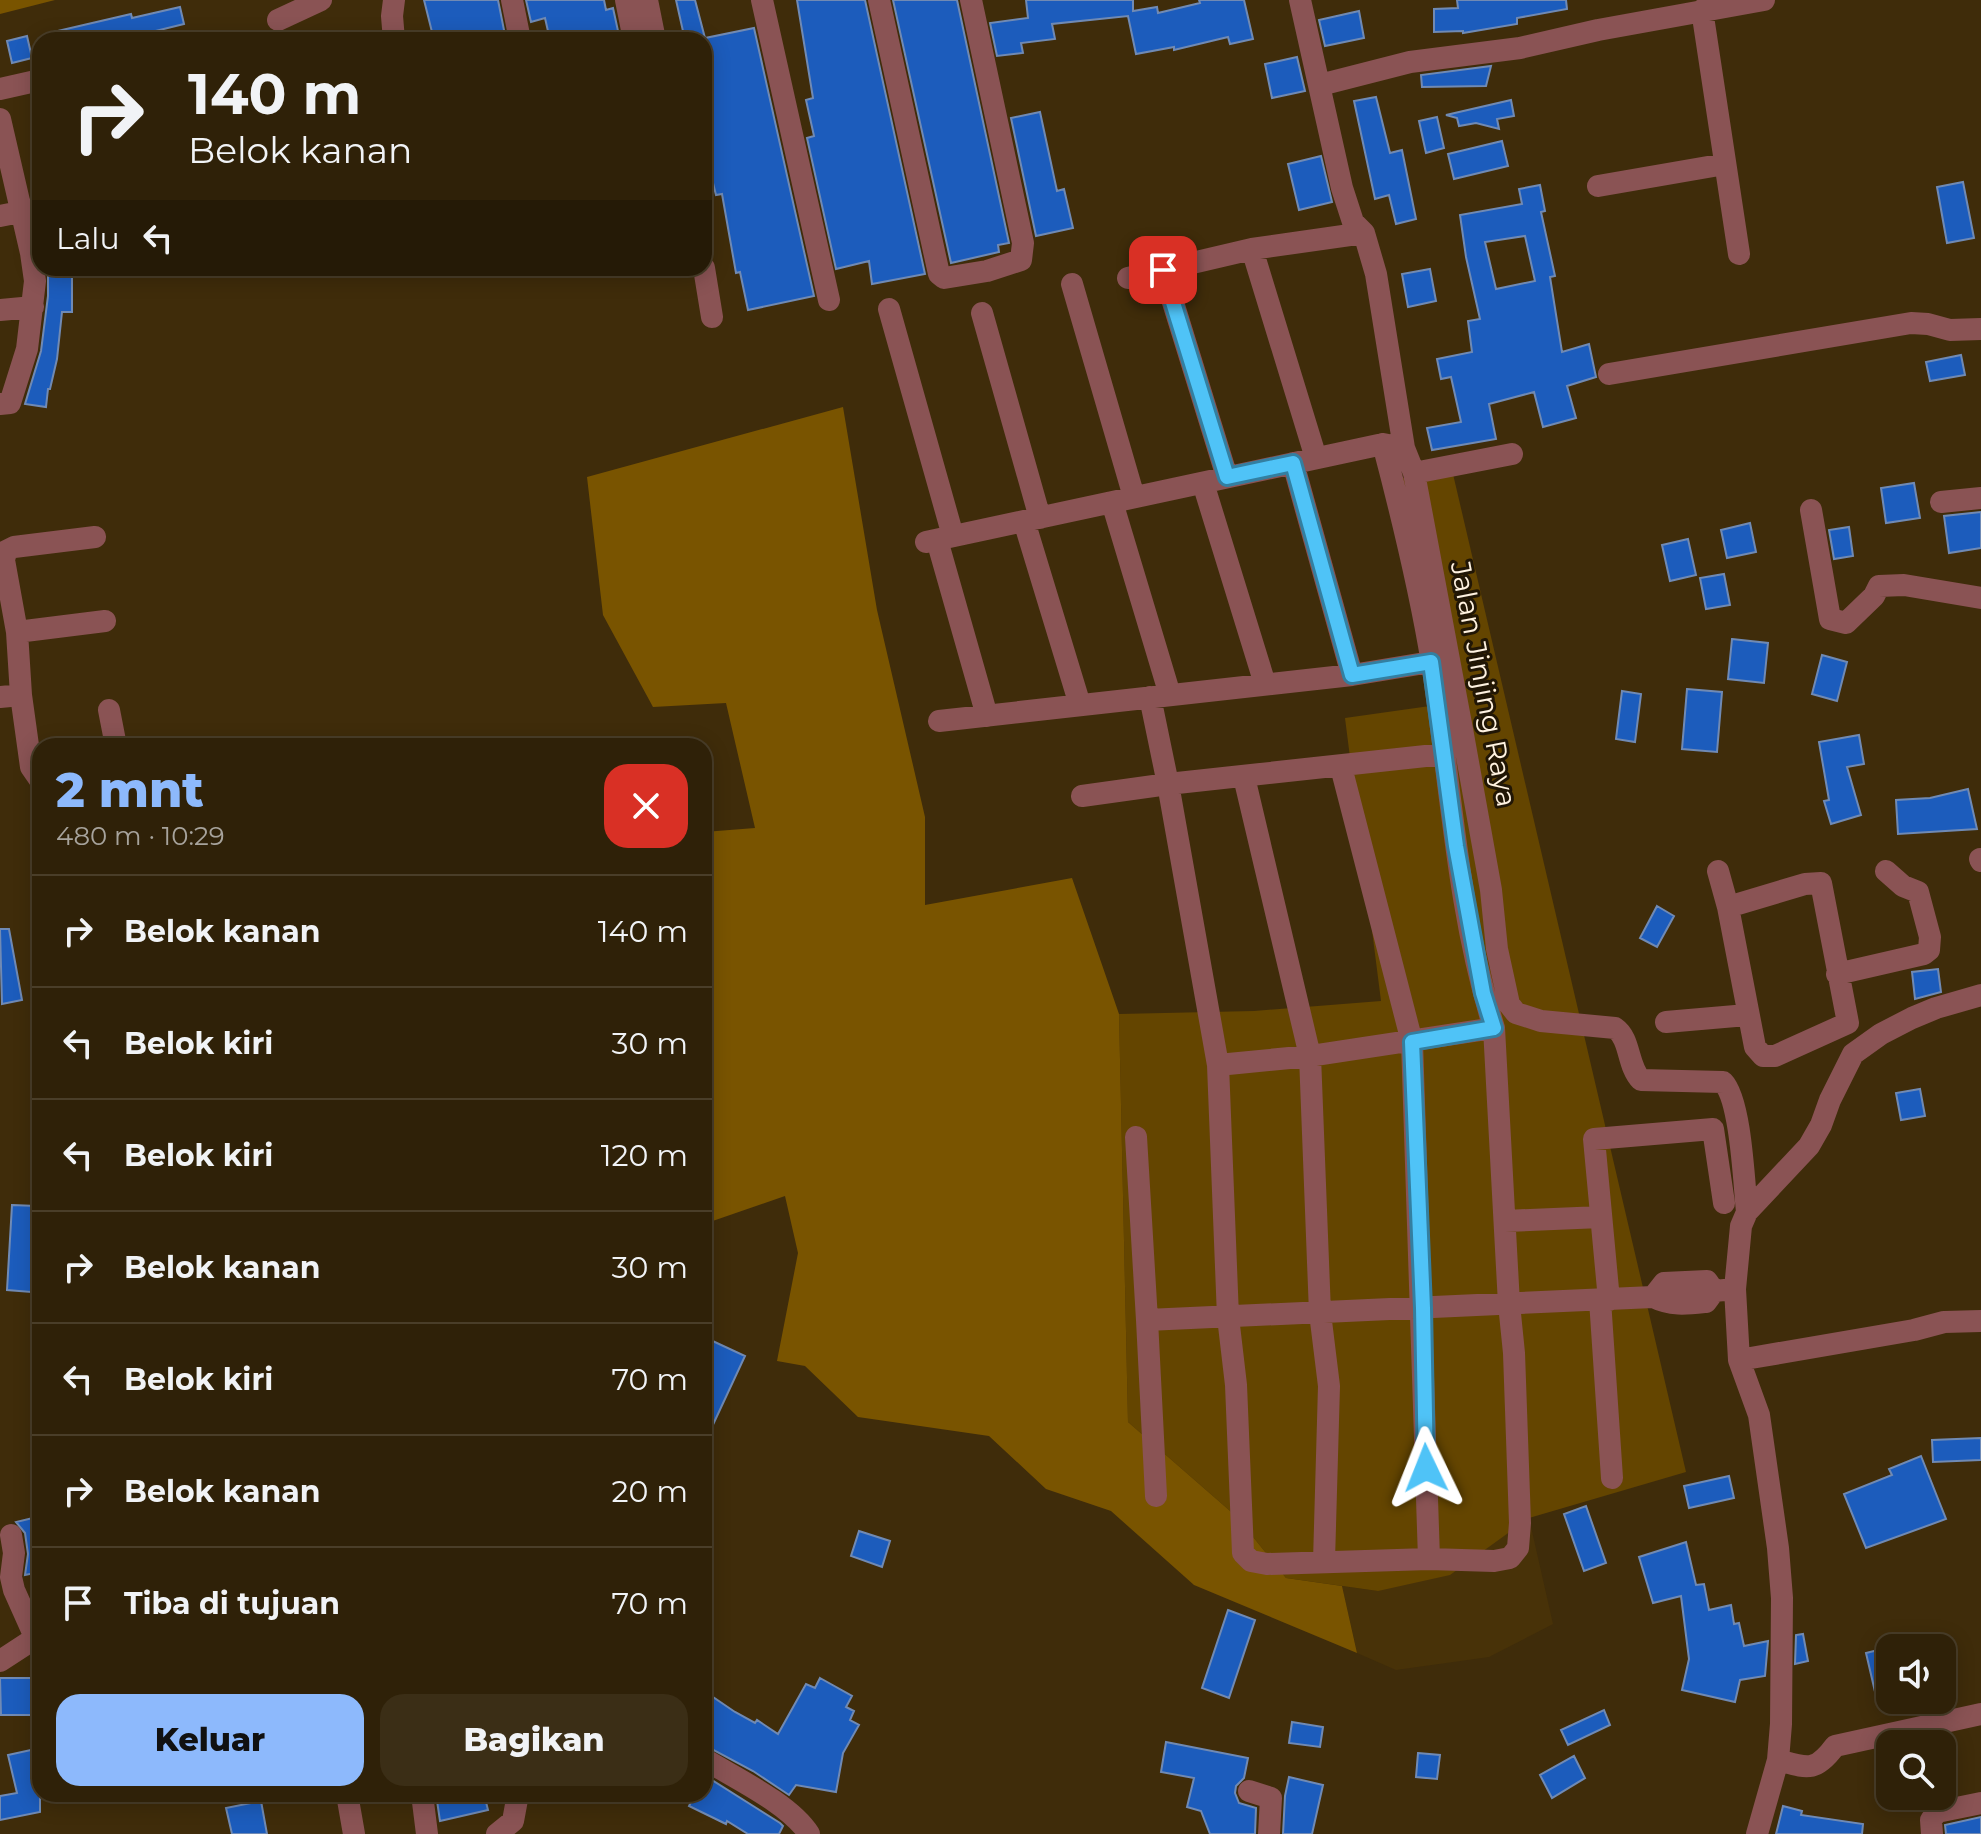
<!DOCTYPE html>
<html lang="id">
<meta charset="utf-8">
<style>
body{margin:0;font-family:Montserrat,sans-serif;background:#3b2e16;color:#f1f3f6;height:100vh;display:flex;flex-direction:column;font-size:30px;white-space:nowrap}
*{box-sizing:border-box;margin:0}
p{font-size:26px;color:#a7a39c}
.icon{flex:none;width:44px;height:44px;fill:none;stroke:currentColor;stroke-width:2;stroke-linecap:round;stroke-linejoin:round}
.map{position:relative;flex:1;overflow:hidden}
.drawer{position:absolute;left:32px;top:738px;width:680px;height:1064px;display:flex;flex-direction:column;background:#2f2108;border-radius:24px;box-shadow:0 4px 20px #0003,0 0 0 2px #4a3e29}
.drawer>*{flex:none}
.guide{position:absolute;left:32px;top:32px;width:680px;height:244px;border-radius:24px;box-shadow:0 4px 20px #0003,0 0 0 2px #4a3e29;background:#2f2108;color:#f1f3f6;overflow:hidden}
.fabs{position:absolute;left:1876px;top:1634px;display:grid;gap:16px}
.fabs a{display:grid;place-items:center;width:80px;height:80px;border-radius:16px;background:#2f2108;box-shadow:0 4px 20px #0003,0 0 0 2px #4a3e29;font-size:40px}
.pin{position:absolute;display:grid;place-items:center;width:68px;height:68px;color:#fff;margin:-34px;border-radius:16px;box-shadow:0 4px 12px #0006}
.me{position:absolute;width:88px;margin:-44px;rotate:358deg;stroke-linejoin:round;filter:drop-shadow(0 0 6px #0008)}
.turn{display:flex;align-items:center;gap:28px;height:168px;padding:0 24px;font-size:36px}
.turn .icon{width:104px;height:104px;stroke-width:2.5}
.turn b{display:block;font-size:56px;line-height:68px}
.then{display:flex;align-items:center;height:76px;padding:0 24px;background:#0003;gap:16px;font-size:30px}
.round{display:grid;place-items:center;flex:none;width:84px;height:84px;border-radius:24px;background:#3b2e16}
.summary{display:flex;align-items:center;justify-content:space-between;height:136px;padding:0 24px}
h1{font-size:48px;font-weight:800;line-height:60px;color:#8db9fc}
.action{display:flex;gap:16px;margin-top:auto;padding:16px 24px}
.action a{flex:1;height:92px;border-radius:24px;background:#8db9fc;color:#111;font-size:32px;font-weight:800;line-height:92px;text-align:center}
.action a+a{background:#3b2e16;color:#f1f3f6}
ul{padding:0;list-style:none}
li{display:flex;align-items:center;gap:24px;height:112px;padding:0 24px;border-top:2px solid #4a3e29}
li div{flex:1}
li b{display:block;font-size:30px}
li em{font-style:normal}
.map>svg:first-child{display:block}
.built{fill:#483208}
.green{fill:#644500}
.forest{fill:#795400}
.building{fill:#1c5cbc;stroke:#708ab4;stroke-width:2;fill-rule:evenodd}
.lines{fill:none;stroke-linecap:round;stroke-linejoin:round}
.minor{stroke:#8a5354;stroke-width:22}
.route-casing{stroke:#337fa1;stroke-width:20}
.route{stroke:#4fc3f7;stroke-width:14}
.labels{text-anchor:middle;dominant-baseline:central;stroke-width:6;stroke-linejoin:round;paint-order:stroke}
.street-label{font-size:28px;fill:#fff2e0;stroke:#211605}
</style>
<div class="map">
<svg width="1981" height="1834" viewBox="0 0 1981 1834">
<rect width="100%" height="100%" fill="#3f2c0a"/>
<!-- built -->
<path class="built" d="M1529,1518L1553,1624L1489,1657L1396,1670L1357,1653L1342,1586L1378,1591Z"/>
<!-- green -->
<path class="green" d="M1453,474L1686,1472L1529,1518L1450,1575L1378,1591L1286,1578L1237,1517L1128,1422L1119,1014L1254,1011L1381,1001L1345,718L1437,705L1392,479Z"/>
<!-- forest -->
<path class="forest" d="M0,0H55L0,14Z
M843,407L877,610L925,817V905L1072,878L1119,1014L1128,1422L1237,1517L1286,1578L1342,1586L1357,1653L1194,1585L1111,1511L1046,1489L989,1436L858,1417L805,1366L777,1361L798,1253L785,1196L704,1224V832L755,828L726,703L653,707L603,615L587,477Z"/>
<!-- building -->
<path class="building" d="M424,0H498L506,40H434Z
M526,0H604L606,10L613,8L620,40H550L545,18L531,22Z
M676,0H695L705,38L754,28L814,296L748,310L740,272L736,273L722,194L716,195L704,147V40H685Z
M797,0H865L925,274L872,284L869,261L836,269L807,138L814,136L806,100L813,98Z
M893,0H957L1009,243L998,245L999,252L951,263Z
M1026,0H1133V11L1157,7L1158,13L1200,3L1199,0H1244L1253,39L1230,44L1228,37L1174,50V47L1136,54L1128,16L1052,24L1055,39L1021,43L1023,53L997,56L990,23L1028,18Z
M1457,0H1566L1567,9L1517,18V24L1463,33V31L1434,32V9L1458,8Z
M180,7L184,24L119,40H50L49,33L131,14L132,18Z
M1359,11L1364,38L1325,46L1319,20Z
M27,36L32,58L12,63L7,41Z
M1297,57L1305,91L1272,98L1265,64Z
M1491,66L1486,86L1422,87L1421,75Z
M1376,97L1390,153L1402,150L1416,219L1396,224L1389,195L1375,199L1354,101Z
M1511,100L1514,116L1497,119L1499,129L1476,123L1459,126L1457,118L1446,115Z
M1040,112L1057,191L1064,189L1073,228L1036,236L1011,118Z
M1437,117L1444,148L1426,153L1419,121Z
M1502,141L1508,166L1454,179L1448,154Z
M1321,156L1332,202L1299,210L1288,164Z
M1963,182L1974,238L1947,243L1937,187Z
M1540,185L1545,211L1541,212L1555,276L1550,277L1562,352L1589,344L1596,377L1567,386L1576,418L1543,427L1534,392L1489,404L1496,439L1432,450L1427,428L1461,422L1451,377L1441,379L1437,359L1472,352L1468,321L1480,319L1466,257L1460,215L1522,204L1519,189ZM1525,236L1535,281L1496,289L1485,242Z
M48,268H72V312H62L57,359L50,389H48L46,407L25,404L41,351L48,296Z
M1430,269L1436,301L1408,307L1402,274Z
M1961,355L1965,375L1930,381L1926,362Z
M1914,483L1920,518L1886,523L1881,488Z
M1981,512V548L1949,553L1944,516Z
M1750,523L1756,552L1727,558L1721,530Z
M1849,527L1853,556L1834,559L1829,530Z
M1688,539L1696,575L1670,581L1662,545Z
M1724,574L1730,605L1706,609L1700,578Z
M1732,639L1768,643L1764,683L1728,679Z
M1822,655L1847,662L1837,701L1812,694Z
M1687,689L1722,692L1717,752L1682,749Z
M1622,691L1641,694L1635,742L1616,739Z
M1859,735L1864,764L1847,767L1861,815L1831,824L1824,801L1829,800L1819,742Z
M1968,789L1977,829L1898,834L1896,800L1930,798Z
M1657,906L1674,916L1657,947L1640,938Z
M0,929H9L22,1000L2,1004Z
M1938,969L1941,992L1915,999L1912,972Z
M1920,1089L1925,1116L1901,1120L1896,1093Z
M12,1205L36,1206L33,1255L40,1256V1279L32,1278L31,1292L7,1290Z
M704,1337L745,1356L704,1444Z
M1981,1438V1460L1933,1462L1932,1440Z
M1921,1456L1946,1519L1866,1548L1844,1494L1892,1475L1889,1469Z
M1729,1476L1734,1498L1689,1508L1684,1486Z
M1586,1506L1606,1563L1584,1571L1564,1514Z
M37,1517L40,1531V1572L25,1575L28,1554L25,1533L16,1522Z
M859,1531L890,1541L882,1567L851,1556Z
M1686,1542L1696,1585L1704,1584L1709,1610L1731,1605L1734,1624L1739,1623L1744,1646L1768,1641L1765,1676L1740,1680L1735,1702L1682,1690L1689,1659L1681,1596L1653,1603L1639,1557Z
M1228,1610L1255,1620L1229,1698L1202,1688Z
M1803,1634L1808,1661L1795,1664L1796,1635Z
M1890,1647V1693L1876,1696L1866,1653Z
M0,1678H40V1706L32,1709L33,1715H1Z
M820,1678L852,1696L846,1707L854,1711L850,1720L859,1725L843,1753L836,1792L796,1785L789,1795L753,1771L704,1745V1691L735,1712L755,1723L757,1720L778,1734L806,1684L815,1688Z
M1604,1710L1610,1725L1568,1745L1561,1730Z
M1292,1722L1323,1727L1320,1747L1289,1743Z
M1166,1742L1248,1758L1244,1778L1236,1786L1235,1793L1239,1803L1256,1808L1255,1834H1210L1201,1811L1187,1807L1194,1778L1161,1772Z
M40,1748V1812L0,1820V1796L17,1793L8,1755Z
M1418,1753L1440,1755L1437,1779L1416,1777Z
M1574,1756L1585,1778L1552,1798L1540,1775Z
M704,1775L780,1823L783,1826L779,1834H748L727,1821L726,1824L689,1806L695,1794H704Z
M1289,1777L1323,1785L1312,1834H1283L1285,1796Z
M436,1794H484L488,1810L440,1821Z
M261,1801L267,1834H232L226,1808Z
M1783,1806L1802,1811L1801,1815L1863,1824L1862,1834H1776Z
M1981,1817V1834H1946L1945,1825Z"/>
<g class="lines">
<!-- minor -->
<path class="minor" d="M394,0L392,16L394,40
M512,0L520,40
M626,0L634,40
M647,0L655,40
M762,0L829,300
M879,0L939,274L944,278L987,271L1021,260L1023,243L971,0
M1300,0L1342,188L1353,222L1364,233L1376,274L1404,448L1414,473L1462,729L1491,890L1497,949L1509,1004L1516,1013L1541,1021L1615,1028C1631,1039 1627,1066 1641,1080L1723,1082C1741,1100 1744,1184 1747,1212
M1702,10L1739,254
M278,20L321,0
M1320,85L1410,62L1520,48L1598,30L1764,0
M0,89L40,80
M0,119L31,253L35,281L27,349L10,403L0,404
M1598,186L1725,164
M0,216L40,208
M1252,249L1316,458
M704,268L712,317
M1163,270L1227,477
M1128,278L1252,249L1364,233
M1072,284L1134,497
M889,309L953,536
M0,310L33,307
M982,313L1040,518
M1609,374L1911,323L1928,324L1950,330L1981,329
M1293,463L1352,675
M1414,473L1512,454
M1203,483L1265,684
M1112,502L1170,695
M1941,502L1981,498
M1811,510L1830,619L1846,623L1874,596L1879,586L1904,585L1981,598
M1024,521L1080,705
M937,540L987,716
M926,542L1383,444
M17,632L105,621
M21,695L31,767L40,780
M0,697L21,695L17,632L4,560L6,551L14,547L95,537
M1150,697L1168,784L1218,1065L1310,1056L1494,1028
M109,710L116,746
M939,721L1352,675L1431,662
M1341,767L1412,1042L1429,1559
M1244,777L1310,1056L1320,1313L1329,1386L1324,1561
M1082,796L1168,784L1444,754
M1980,859L1981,861
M1718,871L1728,907L1755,1047L1763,1056H1775L1848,1023L1821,883L1805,884L1728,907
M1837,974L1924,954L1929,950L1930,937L1918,892L1903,886L1886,871
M1666,1022L1747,1015
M1218,1065L1228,1317L1236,1385L1243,1553L1251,1561L1267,1564L1429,1559L1494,1561L1510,1558L1518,1548L1520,1523L1514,1353L1509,1304L1494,1028C1457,910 1451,785 1432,663C1420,590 1402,516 1383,444L1404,448
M1136,1137L1147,1320
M1505,1221L1601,1217
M1653,1297L1664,1283L1707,1281L1714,1291
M1600,1300L1612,1478
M1609,1300L1594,1139L1713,1129L1724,1203
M1739,1360L1914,1330L1944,1322L1981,1321
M1156,1496L1147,1320L1653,1297C1671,1306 1687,1304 1706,1302L1714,1291L1735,1289
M11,1535L14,1553L11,1577L14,1590L35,1637
M0,1661L40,1635
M704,1759C735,1778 790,1804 809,1834
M1778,1760C1807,1768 1815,1773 1835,1746L1981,1714
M1249,1791L1271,1798L1269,1834
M347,1794L354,1834
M422,1794L427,1834
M497,1834L513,1821L518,1794
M1757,1834L1778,1760L1781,1724L1782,1598L1778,1548L1759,1415L1739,1360L1735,1289L1741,1226L1747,1212L1809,1146L1821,1125L1830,1100L1853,1054L1881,1034L1912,1018L1936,1008L1981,995
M1932,1834L1931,1820L1937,1812L1981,1803"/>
</g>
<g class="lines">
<!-- route casing -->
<g class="route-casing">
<path id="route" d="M1163,270L1227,477L1293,463L1352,675L1431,662L1456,846L1483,993L1494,1028L1412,1042L1423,1308L1426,1468"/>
</g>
<!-- route -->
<use href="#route" class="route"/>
</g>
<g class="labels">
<!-- street labels -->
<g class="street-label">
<text transform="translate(1484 684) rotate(79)">Jalan Jinjing Raya</text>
</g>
</g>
</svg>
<div class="fabs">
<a><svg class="icon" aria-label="sound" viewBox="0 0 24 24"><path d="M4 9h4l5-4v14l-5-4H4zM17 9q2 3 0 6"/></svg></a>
<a><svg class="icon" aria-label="search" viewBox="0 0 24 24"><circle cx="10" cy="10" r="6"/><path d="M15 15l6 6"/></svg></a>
</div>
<div class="pin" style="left:1163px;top:270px;background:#d93025"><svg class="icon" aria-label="arrive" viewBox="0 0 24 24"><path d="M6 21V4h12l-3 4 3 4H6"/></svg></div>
<svg class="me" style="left:1426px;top:1468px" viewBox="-20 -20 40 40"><path d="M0-17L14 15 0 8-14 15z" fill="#4fc3f7" stroke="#fff" stroke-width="4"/></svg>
<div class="guide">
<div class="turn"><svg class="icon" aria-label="right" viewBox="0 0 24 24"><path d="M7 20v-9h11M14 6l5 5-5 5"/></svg><div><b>140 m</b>Belok kanan</div></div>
<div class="then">Lalu<svg class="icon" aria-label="left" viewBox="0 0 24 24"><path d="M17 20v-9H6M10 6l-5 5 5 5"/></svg></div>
</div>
<section class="drawer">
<div class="summary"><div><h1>2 mnt</h1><p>480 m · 10:29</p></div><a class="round" style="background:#d93025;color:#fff"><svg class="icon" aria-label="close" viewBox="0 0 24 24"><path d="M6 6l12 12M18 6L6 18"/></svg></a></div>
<ul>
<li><svg class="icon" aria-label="right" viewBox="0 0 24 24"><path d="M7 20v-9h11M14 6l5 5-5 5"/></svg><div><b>Belok kanan</b></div><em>140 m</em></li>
<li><svg class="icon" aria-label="left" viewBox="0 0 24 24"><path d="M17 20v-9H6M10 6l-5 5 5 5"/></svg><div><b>Belok kiri</b></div><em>30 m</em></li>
<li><svg class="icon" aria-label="left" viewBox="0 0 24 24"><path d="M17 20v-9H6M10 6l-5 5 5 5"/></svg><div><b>Belok kiri</b></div><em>120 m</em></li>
<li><svg class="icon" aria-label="right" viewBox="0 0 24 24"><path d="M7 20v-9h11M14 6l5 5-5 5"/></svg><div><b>Belok kanan</b></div><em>30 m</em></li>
<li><svg class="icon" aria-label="left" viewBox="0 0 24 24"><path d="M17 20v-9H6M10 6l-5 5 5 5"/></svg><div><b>Belok kiri</b></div><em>70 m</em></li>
<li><svg class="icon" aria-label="right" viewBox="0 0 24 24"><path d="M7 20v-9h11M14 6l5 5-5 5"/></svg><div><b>Belok kanan</b></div><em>20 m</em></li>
<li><svg class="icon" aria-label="arrive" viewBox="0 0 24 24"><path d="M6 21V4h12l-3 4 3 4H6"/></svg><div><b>Tiba di tujuan</b></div><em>70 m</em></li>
</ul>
<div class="action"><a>Keluar</a><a>Bagikan</a></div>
</section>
</div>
